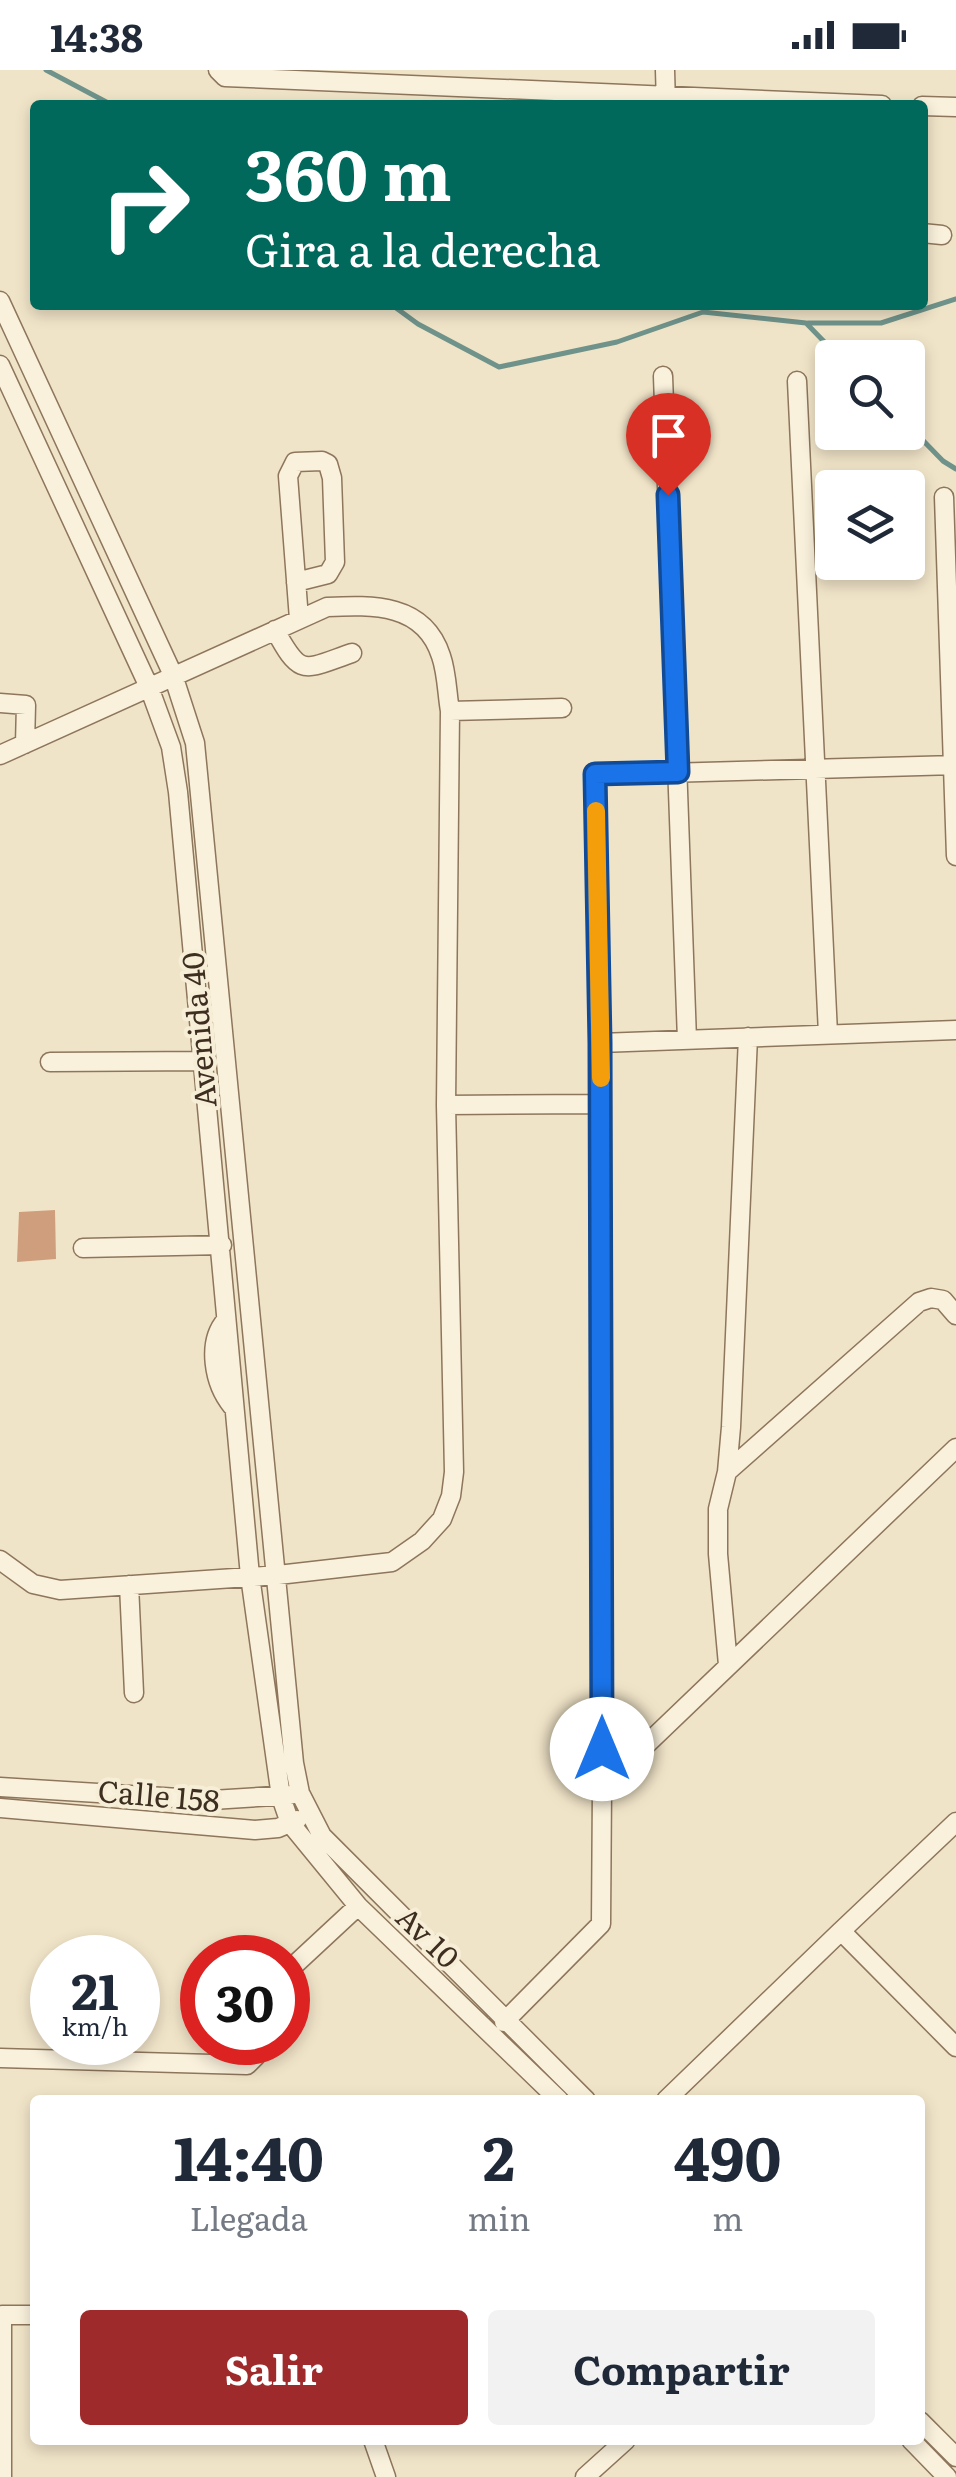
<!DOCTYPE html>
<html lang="es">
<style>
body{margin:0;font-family:Literata,serif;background:#f2f2f3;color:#1f2937;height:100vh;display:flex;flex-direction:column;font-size:38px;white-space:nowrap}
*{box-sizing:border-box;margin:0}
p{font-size:32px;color:#747a83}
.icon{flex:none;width:55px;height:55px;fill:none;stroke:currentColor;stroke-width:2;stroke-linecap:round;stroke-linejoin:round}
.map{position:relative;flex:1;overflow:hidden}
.details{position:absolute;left:30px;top:2025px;width:895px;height:350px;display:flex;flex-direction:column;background:#fff;border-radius:10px;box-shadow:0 5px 15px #0003}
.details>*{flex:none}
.top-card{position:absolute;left:30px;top:30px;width:898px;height:210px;border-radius:10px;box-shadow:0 5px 15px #0003;background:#00695c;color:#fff;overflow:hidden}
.buttons{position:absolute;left:815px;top:270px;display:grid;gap:20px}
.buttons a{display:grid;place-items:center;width:110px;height:110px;border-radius:10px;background:#fff;box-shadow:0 5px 15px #0003;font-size:50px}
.speed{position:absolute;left:30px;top:1865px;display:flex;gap:20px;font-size:50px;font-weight:700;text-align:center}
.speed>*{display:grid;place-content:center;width:130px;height:130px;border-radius:50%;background:#fff;box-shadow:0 5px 15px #0003;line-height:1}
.speed small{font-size:25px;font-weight:400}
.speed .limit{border:15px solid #d22;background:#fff;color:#111}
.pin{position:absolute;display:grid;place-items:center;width:85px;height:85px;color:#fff;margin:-102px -42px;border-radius:50% 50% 50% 0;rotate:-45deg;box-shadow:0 0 10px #0007}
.pin .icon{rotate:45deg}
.me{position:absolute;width:110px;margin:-55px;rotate:0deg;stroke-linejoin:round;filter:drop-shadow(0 0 8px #0008)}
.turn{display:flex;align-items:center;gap:35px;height:210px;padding:0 50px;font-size:45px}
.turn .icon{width:130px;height:130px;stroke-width:2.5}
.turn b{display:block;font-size:70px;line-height:85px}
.eta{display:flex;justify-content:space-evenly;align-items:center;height:170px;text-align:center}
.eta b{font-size:60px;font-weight:700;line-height:70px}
.button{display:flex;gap:20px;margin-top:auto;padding:20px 50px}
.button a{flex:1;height:115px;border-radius:10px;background:#9e2a2b;color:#fff;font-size:40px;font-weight:700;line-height:115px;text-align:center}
.button a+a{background:#f2f2f3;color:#1f2937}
.status{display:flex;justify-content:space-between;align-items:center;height:70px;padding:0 50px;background:#fff;direction:ltr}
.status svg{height:28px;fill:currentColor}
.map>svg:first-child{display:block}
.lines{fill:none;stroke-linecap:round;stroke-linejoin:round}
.stream{stroke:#6f938a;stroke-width:5}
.building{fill:#cf9f7d}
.minor-casing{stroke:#8d765c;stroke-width:21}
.minor{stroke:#faf1dc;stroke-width:18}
.route-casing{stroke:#114b97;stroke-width:25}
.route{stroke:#1a73e8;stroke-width:18}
.slow{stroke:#f59e0b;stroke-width:18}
.labels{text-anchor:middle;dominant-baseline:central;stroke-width:8;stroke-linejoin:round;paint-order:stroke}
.street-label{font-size:30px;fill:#3d2e20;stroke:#f7eed8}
</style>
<div class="status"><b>14:38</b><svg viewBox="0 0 49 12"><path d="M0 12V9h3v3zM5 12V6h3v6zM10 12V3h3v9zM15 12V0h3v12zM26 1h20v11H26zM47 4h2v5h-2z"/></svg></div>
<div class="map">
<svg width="956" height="2407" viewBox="0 0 956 2407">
<rect width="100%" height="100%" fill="#f0e4c8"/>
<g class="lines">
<!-- stream -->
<path class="stream" d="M46,0L112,35
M392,235L418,254L499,297L617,272L703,242L806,253L840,288
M808,253H881L956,229
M908,355L943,391L956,399"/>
</g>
<!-- building -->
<path class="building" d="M55,1140L56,1189L17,1192L19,1142Z"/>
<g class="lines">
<!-- minor casing -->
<g class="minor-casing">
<path id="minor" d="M218,0L225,7L882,35
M665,0L666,35
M922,36L956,37
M922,163L942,165
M0,231L173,605L195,673L294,1693L300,1723L322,1766L586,2030
M0,295L149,617L171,677L178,722L250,1506L281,1727L290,1753L358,1836L559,2030
M663,306L687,970
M797,311L828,964
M944,427L956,786
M296,512L328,504L335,492L332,408L328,394L322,391L295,392L288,406L299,549
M275,560C301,608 303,600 352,583
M0,633L26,635L25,674
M450,641L562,638
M0,685L327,537C373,535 424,533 441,586C447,603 447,624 450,641L446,1035L454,1402L451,1426L442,1449L422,1471L392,1492L278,1505L60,1520L33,1514L0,1490
M600,973L956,960
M50,992L204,991
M446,1035L601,1034
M83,1178L222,1175
M226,1250C206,1273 214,1314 232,1336
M727,1402L919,1232L931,1228L943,1230L956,1245
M129,1515L134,1623
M728,1595L718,1484V1439L727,1402L731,1357L748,967
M0,1717L212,1730L290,1725
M602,1717L600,973L595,705L956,695
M0,1738L255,1760L278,1758L297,1750
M956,1752L841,1861L956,1977
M288,1901L358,1836
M504,1952L601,1854L602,1717L956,1378
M0,1988L247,1995L256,1986L257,1972
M666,2030L841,1861
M920,2351L956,2387
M373,2370L386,2407
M911,2370L947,2407
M2,2407V2245H35
M585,2407L626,2370"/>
</g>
<!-- minor -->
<use href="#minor" class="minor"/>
</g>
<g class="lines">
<!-- route casing -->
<g class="route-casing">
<path id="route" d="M602,1679L600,973L595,704L678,702L668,425"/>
</g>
<!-- route -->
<use href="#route" class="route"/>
<!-- slow -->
<path class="slow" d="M596,741L601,1008"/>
</g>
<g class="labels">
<!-- street labels -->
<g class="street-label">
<text transform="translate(197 960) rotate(-95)">Avenida 40</text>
<text transform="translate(159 1724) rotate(5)">Calle 158</text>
<text transform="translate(429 1866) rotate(44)">Av 10</text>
</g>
</g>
</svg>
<div class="buttons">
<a><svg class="icon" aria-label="search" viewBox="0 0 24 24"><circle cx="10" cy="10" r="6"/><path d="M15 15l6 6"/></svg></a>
<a><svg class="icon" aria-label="layers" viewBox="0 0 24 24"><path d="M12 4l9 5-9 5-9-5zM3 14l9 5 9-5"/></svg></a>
</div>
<div class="speed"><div>21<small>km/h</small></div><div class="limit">30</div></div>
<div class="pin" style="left:668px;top:425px;background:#d93025"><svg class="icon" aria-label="arrive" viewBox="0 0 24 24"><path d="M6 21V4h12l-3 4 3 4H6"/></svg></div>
<svg class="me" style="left:602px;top:1679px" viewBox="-20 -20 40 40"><circle r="19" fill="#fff"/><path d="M0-13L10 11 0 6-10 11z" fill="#1a73e8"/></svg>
<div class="top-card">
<div class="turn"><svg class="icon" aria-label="right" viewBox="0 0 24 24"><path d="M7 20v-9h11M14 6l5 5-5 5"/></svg><div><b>360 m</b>Gira a la derecha</div></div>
</div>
<section class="details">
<div class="eta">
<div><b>14:40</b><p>Llegada</p></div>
<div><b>2</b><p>min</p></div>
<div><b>490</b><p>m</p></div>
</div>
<div class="button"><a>Salir</a><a>Compartir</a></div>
</section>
</div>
